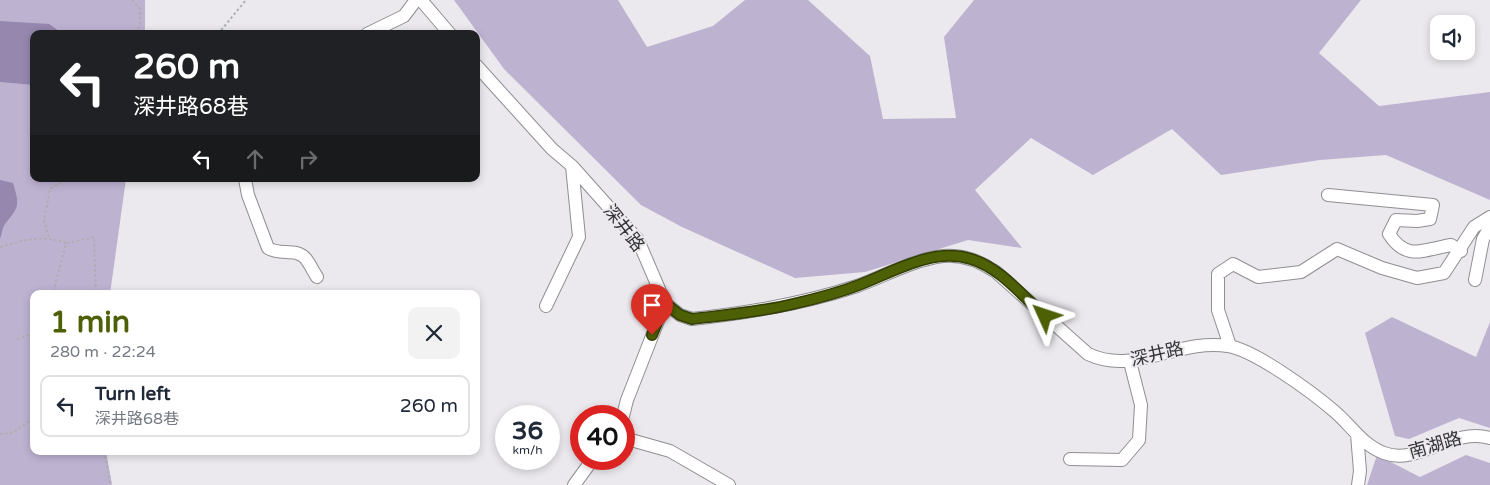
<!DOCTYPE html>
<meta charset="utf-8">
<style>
body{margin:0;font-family:"Varela Round","Noto Sans TC",sans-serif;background:#f2f2f3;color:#1f2937;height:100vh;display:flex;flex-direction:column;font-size:19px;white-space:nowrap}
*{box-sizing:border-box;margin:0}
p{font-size:16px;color:#747a83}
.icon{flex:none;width:28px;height:28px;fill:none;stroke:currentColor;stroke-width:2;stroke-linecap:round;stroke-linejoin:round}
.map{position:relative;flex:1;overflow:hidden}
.details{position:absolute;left:30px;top:290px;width:450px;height:165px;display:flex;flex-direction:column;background:#fff;border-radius:10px;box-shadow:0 2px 8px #0003}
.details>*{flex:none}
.top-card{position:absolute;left:30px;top:30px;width:450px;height:152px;border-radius:10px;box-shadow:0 2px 8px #0003;background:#202124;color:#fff;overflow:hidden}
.controls{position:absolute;left:1430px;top:15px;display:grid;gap:10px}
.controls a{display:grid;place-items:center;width:45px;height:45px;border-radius:10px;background:#fff;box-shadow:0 2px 8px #0003;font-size:25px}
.speed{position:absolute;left:495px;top:405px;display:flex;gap:10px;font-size:25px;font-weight:700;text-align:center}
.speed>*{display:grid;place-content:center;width:65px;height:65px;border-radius:50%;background:#fff;box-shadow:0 2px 8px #0003;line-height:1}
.speed small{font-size:12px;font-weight:400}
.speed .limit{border:8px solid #d22;background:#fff;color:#111}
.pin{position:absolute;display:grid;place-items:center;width:42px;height:42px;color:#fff;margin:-51px -21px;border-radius:50% 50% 50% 0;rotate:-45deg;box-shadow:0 0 5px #0007}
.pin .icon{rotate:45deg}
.me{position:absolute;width:55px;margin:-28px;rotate:312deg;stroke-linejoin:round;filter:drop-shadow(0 0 4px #0008)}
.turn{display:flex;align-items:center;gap:18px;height:105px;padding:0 20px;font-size:22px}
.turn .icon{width:65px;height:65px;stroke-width:2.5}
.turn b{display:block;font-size:35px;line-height:42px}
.lanes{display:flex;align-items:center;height:48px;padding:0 20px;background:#0003;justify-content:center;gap:25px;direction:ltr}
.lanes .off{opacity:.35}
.round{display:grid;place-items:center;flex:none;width:52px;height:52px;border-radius:10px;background:#f2f2f3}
.headline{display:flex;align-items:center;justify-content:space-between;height:85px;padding:0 20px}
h1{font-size:30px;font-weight:800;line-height:38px;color:#4d6006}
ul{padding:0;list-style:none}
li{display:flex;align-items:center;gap:15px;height:62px;margin:0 10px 8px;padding:0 10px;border:2px solid #e0e1e3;border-radius:10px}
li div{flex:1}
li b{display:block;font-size:19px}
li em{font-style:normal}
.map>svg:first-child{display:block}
.green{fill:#beb2d1}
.water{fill:#9687ae}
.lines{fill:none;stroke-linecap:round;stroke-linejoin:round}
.minor-casing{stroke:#908e93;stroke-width:14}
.path{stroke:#afadb1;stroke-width:2;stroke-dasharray:2.5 2.5;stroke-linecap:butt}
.minor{stroke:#fff;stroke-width:12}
.route-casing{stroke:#323e04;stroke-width:12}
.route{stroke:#4d6006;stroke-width:9}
.labels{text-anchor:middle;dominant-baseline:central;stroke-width:4;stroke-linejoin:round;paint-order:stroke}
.street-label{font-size:18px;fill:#343436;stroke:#ebe9ee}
</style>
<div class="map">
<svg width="1490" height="485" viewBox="0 0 1490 485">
<rect width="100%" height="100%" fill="#ebe9ee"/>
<!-- green -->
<path class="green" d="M0,0H145V34H34V179H126L110,294H34V451H106L112,485H0Z
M454,0H618L647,47L713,26L745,0H808L870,56L883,119L956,118L944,37L974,0H1361L1319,53L1379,106L1490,92V200L1386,155L1320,160L1221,175L1172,129L1093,175L1031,138L975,190L1022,248L968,240L865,272L795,278L682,227L641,205L504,69Z
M1392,317L1476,357L1490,322V428L1459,418L1409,439L1395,436L1365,333Z
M1377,455L1420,477L1466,455L1490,463V485H1367Z"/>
<!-- water -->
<path class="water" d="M0,21L49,24L63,34H34V85L0,82Z
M0,180L13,183C20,206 19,207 5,224C2,228 2,235 0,239Z"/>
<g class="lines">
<!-- minor casing -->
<g class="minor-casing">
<path id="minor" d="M421,0L450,34
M367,34L404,16L416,0
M476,65L552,149L572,166L638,240L665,303L680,315L692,319C748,313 803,304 857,286C885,276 912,260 943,256C963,254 980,261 996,272L1088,354C1134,376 1179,338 1228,346C1255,350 1313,393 1334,411C1351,425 1362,445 1384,453C1418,466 1451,427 1490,438
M245,179L248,195L268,248C280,256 296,247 306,259C310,264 313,271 317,277
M1328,195L1433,205L1430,219L1417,221L1396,220L1389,234C1406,261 1423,250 1451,245L1461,251
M1475,280L1483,239L1490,227
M546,306L579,237L572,166
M1230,346L1218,310V274L1233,264L1258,277L1301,272L1337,249L1382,268L1417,278L1444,273L1474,227L1490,217
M623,416L627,400L665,303
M624,434L631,440L670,451L729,485
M1357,434L1360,471L1358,485
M1070,459L1122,460L1139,440L1141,405L1130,362
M574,485L593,459"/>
</g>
<!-- path -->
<path class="path" d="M132,0L140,9V26L133,34
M218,34L246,0
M49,237L44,221L50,189L68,179
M67,243L94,237L96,294
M0,247C25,240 41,234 66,243L53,294
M17,339L34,333
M0,434L12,433L34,418
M104,451L111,485"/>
<!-- minor -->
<use href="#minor" class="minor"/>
</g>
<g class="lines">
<!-- route casing -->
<g class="route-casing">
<path id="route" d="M652,335L665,303L680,315L692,319C726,315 760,312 793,304C815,299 838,293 859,285C893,272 933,247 971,259C1001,268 1022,296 1045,316"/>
</g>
<!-- route -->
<use href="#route" class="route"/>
</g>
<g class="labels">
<!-- street labels -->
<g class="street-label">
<text transform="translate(624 228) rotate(52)">深井路</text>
<text transform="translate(1157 354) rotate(-13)">深井路</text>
<text transform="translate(1435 445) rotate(-16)">南湖路</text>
</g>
</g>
</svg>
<div class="controls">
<a><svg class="icon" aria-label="sound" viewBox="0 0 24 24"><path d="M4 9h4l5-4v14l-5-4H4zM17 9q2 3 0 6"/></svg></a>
</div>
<div class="speed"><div>36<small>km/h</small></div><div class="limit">40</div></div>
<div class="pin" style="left:652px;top:335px;background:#d93025"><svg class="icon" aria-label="arrive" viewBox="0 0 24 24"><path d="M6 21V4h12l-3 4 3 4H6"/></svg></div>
<svg class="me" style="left:1045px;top:316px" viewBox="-20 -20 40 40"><path d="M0-17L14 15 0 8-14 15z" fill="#4d6006" stroke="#fff" stroke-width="4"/></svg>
<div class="top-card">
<div class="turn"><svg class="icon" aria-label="left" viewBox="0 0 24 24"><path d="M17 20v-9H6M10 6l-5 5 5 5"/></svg><div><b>260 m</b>深井路68巷</div></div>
<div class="lanes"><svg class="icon" aria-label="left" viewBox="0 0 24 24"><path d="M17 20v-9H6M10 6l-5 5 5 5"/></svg><svg class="icon off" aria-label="ahead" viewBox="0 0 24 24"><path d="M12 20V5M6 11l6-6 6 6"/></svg><svg class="icon off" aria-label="right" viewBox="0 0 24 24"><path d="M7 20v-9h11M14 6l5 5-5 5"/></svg></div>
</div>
<section class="details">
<div class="headline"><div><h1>1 min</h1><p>280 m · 22:24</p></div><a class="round"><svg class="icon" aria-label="close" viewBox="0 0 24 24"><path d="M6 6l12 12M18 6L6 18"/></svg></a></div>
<ul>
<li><svg class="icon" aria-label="left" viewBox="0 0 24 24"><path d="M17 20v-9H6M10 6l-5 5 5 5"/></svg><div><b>Turn left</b><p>深井路68巷</p></div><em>260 m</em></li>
</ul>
</section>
</div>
